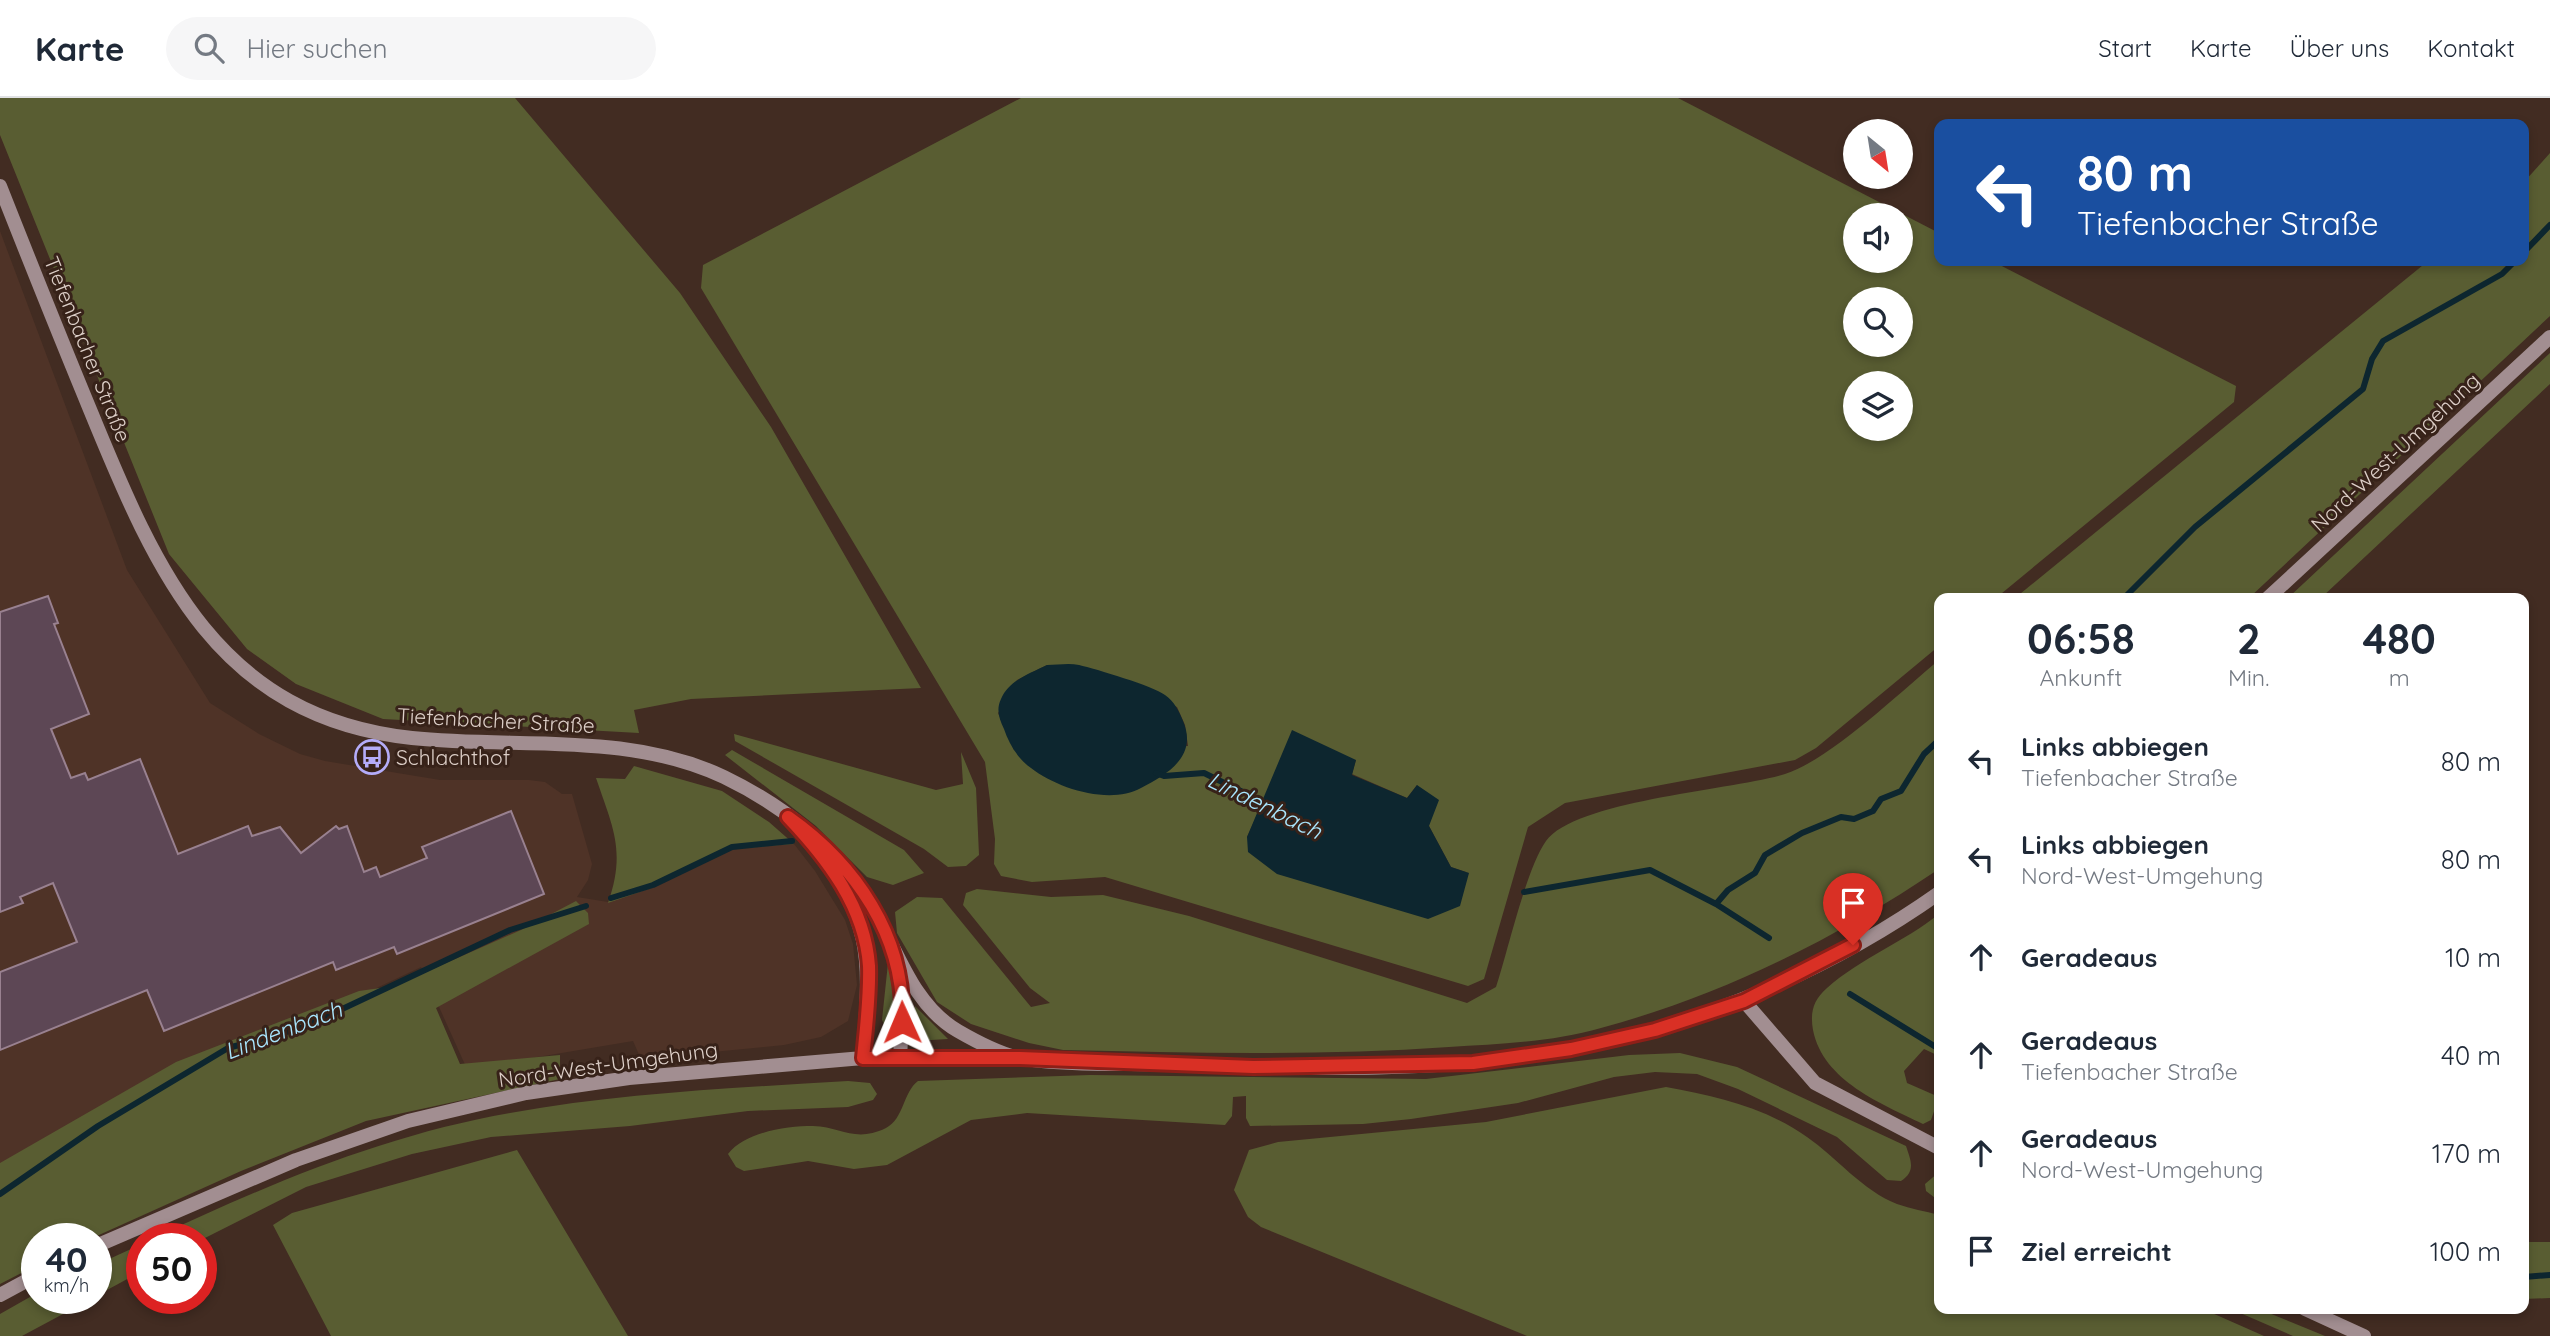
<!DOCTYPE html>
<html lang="de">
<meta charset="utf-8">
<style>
body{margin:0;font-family:Quicksand,sans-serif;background:#f6f6f7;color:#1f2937;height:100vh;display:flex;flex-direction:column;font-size:26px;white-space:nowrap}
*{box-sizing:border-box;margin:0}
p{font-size:23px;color:#747a83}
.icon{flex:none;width:38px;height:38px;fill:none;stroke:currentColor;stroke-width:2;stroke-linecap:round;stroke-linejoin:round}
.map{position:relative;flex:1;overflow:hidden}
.panel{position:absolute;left:1934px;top:495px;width:595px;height:721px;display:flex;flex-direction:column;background:#fff;border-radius:14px;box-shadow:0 4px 10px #0003}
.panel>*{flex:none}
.guide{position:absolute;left:1934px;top:21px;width:595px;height:147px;border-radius:14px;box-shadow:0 4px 10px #0003;background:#1a4fa0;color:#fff;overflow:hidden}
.needle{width:46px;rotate:150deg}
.buttons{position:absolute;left:1843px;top:21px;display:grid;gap:14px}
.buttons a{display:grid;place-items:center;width:70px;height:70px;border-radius:50%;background:#fff;box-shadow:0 4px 10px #0003;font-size:35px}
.speed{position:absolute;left:21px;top:1125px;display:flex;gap:14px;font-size:35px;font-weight:700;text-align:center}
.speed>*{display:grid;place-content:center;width:91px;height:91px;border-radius:50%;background:#fff;box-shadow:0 4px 10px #0003;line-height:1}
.speed small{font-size:18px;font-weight:400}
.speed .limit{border:10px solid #d22;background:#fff;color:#111}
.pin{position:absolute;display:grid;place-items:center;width:60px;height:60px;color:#fff;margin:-72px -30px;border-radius:50% 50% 50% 0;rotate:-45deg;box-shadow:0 0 7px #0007}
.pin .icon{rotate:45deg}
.me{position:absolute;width:77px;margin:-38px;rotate:359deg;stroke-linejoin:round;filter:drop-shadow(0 0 5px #0008)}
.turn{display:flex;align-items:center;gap:24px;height:147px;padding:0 28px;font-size:32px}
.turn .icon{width:91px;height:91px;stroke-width:2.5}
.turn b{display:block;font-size:49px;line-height:60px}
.eta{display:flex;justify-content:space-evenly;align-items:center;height:119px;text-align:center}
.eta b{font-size:42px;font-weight:700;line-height:49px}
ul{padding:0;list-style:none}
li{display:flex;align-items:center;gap:21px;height:98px;padding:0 28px}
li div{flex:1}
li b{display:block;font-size:26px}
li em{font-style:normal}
header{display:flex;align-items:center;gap:42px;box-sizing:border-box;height:98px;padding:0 35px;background:#fff;border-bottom:2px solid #e0e1e3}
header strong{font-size:33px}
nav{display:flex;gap:38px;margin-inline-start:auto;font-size:24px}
.search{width:490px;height:63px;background:#f6f6f7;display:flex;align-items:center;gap:18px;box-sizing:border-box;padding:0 24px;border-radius:38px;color:#747a83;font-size:26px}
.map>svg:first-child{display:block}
.built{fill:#4f3327}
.green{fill:#595d32;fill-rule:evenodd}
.water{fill:#0d262f}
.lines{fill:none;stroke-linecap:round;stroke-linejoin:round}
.stream{stroke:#0d262f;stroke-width:6}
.building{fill:#5d4755;stroke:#998190;stroke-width:2}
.secondary{stroke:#a28e91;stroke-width:14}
.route-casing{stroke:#8d1f18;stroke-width:18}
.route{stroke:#d93025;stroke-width:12}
.labels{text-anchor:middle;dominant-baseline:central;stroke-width:6;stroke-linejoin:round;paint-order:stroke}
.street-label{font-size:21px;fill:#ddcfc8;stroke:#372219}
.poi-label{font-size:21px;fill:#ddcfc8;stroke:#372219;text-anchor:start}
.water-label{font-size:23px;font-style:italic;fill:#a9e6fe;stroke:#372219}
</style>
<header>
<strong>Karte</strong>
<div class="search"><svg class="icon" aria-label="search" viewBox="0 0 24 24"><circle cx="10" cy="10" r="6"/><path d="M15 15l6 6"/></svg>Hier suchen</div>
<nav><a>Start</a><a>Karte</a><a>Über uns</a><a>Kontakt</a></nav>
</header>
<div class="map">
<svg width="2550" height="1238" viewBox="0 0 2550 1238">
<rect width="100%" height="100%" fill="#422c22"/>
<!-- built -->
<path class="built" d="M0,133L127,472L210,605L259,636L300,656L325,663L440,682H529L545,684L562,696H572L592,766L588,782L577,799L608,804L654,789L733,751L794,746L815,773L845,822L853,846L857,887L848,923L821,939L784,947L641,961L633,943L467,971L421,869L302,925L0,1092Z"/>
<!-- green -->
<path class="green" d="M0,0H515L680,195L771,329L921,590L691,601L634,612L639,635L383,621L296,586L247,551L169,456L0,37Z
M1021,0H1678L1939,135V163H1992L2236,288L2234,304L1996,500H1939V548L1816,650L1795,662L1565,705L1528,729L1484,881L1468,888L1105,779L1032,784L1001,778L994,766L995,741L985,664L701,190L703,167ZM1855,117H1900V163H1855ZM1855,201H1900V247H1855ZM1855,285H1900V331H1855ZM1047,567H1078L1177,609L1185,627L1188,648L1014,652L998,615L1017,582ZM1356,662L1352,676L1407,700L1417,687L1429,728L1451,769L1469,775L1247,739L1263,704Z
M2550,55V218L2249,500H2015L2428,163H2524V84Z
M2550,255V286L2321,500H2288Z
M1939,562V771C1835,841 1723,897 1601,930C1553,944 1499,946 1449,949C1320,958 1191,955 1063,952L1029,945L971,926L937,904L897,835L895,814L917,799L942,800L1031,909L1050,905L1030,890L963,807L966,795L977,791L1051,799L1103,797L1189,818L1467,905L1496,889C1508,853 1526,771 1546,743C1576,702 1733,692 1785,676C1831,661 1899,595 1939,562Z
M734,636L936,692L963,686L961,654L976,690L979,757L966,768L948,769L924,751L735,643Z
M732,652L904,752L924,775L893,787L867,779L816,728L725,657Z
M634,668L722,693L769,724L794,746L733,751L654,789L608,805C626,753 613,730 596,680L625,681Z
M576,803L588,815L589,826L436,910L460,966L560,957V981L366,1023L241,1073L90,1141H37V1167L0,1186V1065L176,964L359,893L394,888L521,832Z
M1939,816V958L1924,951L1904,973L1907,985L1939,999L1931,1022L1923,1026C1882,1006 1823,983 1813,932C1810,915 1813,902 1827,890C1861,860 1904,844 1939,816Z
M888,865L894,901L889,937L882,922Z
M915,908L948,941L915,943Z
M1680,955L1737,969L1906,1048C1911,1063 1916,1073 1901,1083L1887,1082L1837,1039L1738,991L1697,976L1655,974L1614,979L1518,1005L1411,1021L1363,1026L1250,1028L1246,1020V998L1233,999L1232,1018L1225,1027L1027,1015L971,1022L887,1067L854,1071L808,1063L744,1073L736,1069L728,1056C745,1034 786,1028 813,1028C842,1029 855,1045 886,1030C904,1021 903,994 918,983L1090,977L1426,981L1629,957Z
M848,983L870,985L877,996L873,1002L848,1009L748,1013L630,1028L491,1039L412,1056L306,1089L201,1142L152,1141C266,1087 384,1037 510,1015C621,995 735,990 848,983Z
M1666,989C1715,998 1765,1009 1807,1039C1836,1059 1863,1093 1897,1106C1911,1111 1925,1113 1939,1117V1211H2203L2264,1238H1527L1261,1129L1248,1119L1234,1092L1249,1052L1278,1044L1486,1024Z
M517,1052L628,1238H331L273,1127L292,1115Z
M1939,1074V1103L1926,1093L1925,1086Z
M2524,1144H2550V1200L2524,1201Z
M142,1146V1173L96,1198V1167Z
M37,1195V1200L91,1201L22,1238H0V1216Z
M2231,1211H2259L2325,1238H2293Z"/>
<!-- water -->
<path class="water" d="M1047,567C1057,567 1069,565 1079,567C1096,571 1153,588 1165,597C1174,603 1179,613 1183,623C1198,658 1168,676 1141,690C1110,707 1058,691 1031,670C1018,661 1009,646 1004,631C999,621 996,611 1001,601C1009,582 1031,575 1047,567Z
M1292,632L1356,662L1352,677L1407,700L1417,687L1439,702L1429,728L1451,769L1469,775L1460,808L1428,821L1277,776L1248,754L1247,739Z"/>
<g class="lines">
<!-- stream -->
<path class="stream" d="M2524,154L2550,127
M2124,500L2195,429L2363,291L2372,261L2383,243L2502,176L2515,163
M1156,675L1164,678L1204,675L1267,706
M1524,794L1650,772L1716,806L1769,840
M611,800L653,787L732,749L792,743
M1716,806L1728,792L1755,775L1765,757L1802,735L1841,719L1854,721L1873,713L1881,701L1901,693L1924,656L1939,642
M1850,896L1939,951
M0,1096L98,1028L228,950L304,929L510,832L586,808
M2524,1179L2550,1177"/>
</g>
<!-- building -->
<path class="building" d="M48,498L58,525L54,526L89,616L51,631L71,680L85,675L88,682L140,661L178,756L248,728L252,738L280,729L301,755L336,728L339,731L347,728L364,774L376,769L380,779L427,760L422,749L511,713L544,796L397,856L394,849L336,872L333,864L164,933L147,892L0,952V874L77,844L53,785L20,799L23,805L0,814V514Z"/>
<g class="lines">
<!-- secondary -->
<path class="secondary" d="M0,88C30,164 60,239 91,314C157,475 218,619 412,640C516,651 627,633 724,679C782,707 837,749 870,804C896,848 911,906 958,933C977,944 1003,958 1025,961C1077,968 1131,965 1183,967C1310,971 1448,975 1572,951C1703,926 1830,872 1939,795
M2268,500L2550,239
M810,743C875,827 870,858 863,960
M897,866L903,905L900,960
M1744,903L1815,985L1939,1050
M96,1148L296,1062L408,1023L526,995L629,980L863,960H1011
M0,1197L37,1177
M2305,1211L2364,1238"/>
</g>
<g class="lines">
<!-- route casing -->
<g class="route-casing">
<path id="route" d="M902,924C906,839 855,766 788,719C827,760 865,809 869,868C870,898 866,930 863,960H1020L1253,969L1473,965L1571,951L1655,932L1744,903L1853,847"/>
</g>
<!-- route -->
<use href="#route" class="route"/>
</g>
<!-- icons -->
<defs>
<g id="bus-ring" transform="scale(1.75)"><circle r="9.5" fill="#372219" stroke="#b4acf9" stroke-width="1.5"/><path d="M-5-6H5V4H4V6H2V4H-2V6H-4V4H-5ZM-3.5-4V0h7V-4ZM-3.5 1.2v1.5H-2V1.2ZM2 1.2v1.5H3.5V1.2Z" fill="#b4acf9"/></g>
</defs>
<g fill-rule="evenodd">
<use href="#bus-ring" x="372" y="659"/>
</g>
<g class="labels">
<!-- street labels -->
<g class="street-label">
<text transform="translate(88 251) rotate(68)">Tiefenbacher Straße</text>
<text transform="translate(2395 354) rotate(-43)">Nord-West-Umgehung</text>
<text transform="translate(496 622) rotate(3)">Tiefenbacher Straße</text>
<text transform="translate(608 966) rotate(-8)">Nord-West-Umgehung</text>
</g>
<!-- poi labels -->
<g class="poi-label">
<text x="396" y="659">Schlachthof</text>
</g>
<!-- water labels -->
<g class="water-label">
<text transform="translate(1265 707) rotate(26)">Lindenbach</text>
<text transform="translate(283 932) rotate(-21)">Lindenbach</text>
</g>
</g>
</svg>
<div class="buttons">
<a><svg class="needle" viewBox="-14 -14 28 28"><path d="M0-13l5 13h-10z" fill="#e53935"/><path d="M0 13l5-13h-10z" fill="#747a83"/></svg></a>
<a><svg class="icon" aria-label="sound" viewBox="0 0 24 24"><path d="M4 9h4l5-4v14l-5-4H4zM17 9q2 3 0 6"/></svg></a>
<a><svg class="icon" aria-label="search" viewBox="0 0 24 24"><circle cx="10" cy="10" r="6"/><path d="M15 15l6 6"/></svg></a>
<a><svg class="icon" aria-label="layers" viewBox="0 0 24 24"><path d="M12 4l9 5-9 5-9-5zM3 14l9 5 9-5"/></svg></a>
</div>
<div class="speed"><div>40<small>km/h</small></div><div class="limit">50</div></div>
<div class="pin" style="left:1853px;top:847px;background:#d93025"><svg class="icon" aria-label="arrive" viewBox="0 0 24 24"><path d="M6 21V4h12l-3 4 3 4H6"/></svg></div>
<svg class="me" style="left:902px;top:924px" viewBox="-20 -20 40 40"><path d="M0-17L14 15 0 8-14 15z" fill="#d93025" stroke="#fff" stroke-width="4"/></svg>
<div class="guide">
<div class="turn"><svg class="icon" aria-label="left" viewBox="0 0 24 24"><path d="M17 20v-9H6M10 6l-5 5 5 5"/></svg><div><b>80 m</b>Tiefenbacher Straße</div></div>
</div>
<section class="panel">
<div class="eta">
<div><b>06:58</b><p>Ankunft</p></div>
<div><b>2</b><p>Min.</p></div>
<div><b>480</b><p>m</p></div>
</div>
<ul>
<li><svg class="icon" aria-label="left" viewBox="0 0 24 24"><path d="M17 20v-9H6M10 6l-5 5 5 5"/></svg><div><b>Links abbiegen</b><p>Tiefenbacher Straße</p></div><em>80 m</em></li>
<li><svg class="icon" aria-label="left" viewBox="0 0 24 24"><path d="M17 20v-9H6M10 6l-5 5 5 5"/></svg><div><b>Links abbiegen</b><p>Nord-West-Umgehung</p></div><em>80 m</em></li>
<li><svg class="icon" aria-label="ahead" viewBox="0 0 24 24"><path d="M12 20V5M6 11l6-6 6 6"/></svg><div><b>Geradeaus</b></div><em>10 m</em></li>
<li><svg class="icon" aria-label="ahead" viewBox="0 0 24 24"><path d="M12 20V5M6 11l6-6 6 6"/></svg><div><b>Geradeaus</b><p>Tiefenbacher Straße</p></div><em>40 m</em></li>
<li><svg class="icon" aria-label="ahead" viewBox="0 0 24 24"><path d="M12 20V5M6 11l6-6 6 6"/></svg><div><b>Geradeaus</b><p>Nord-West-Umgehung</p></div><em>170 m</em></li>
<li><svg class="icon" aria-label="arrive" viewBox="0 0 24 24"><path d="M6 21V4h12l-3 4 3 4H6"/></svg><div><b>Ziel erreicht</b></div><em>100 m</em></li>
</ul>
</section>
</div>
